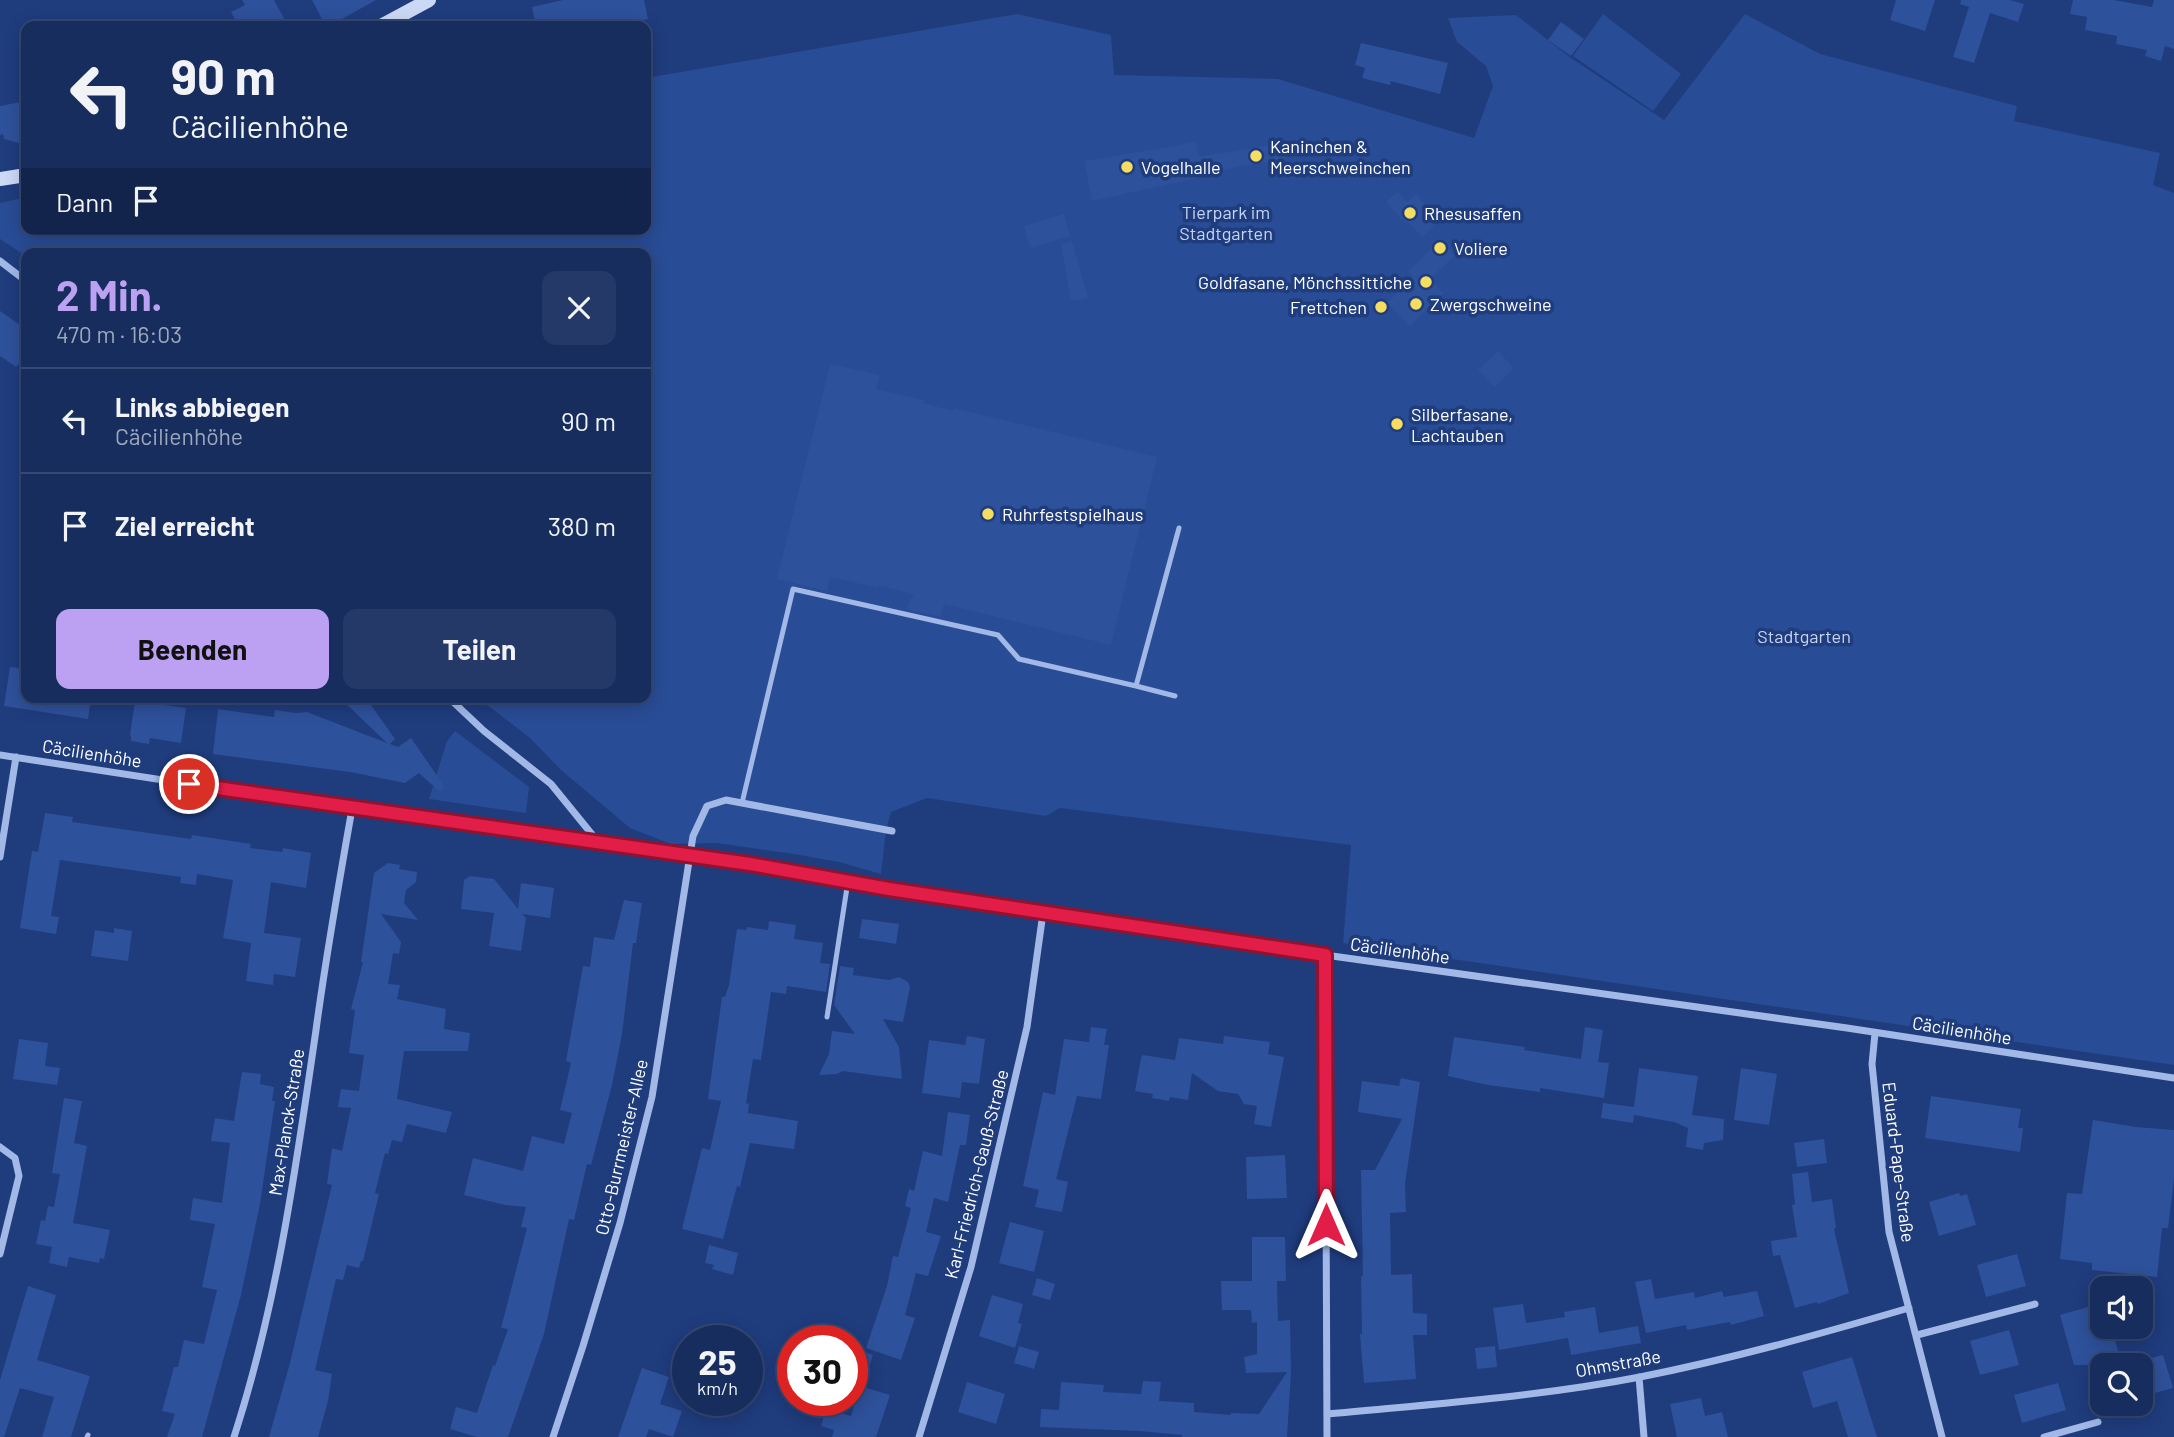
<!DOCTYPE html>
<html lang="de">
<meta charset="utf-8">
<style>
body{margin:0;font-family:Barlow,sans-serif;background:#243967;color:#f1f3f6;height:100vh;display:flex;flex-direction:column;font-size:26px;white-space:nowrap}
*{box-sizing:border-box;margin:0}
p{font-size:23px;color:#9ea8bc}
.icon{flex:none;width:38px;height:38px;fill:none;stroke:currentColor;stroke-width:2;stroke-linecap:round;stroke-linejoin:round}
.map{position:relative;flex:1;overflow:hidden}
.panel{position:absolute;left:21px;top:248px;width:630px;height:455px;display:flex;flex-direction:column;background:#172d5e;border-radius:14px;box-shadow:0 4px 18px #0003,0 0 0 2px #364973}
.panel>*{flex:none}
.banner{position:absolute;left:21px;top:21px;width:630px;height:214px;border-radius:14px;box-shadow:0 4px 18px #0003,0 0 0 2px #364973;background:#172d5e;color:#f1f3f6;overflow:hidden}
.tools{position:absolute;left:2090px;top:1276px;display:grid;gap:14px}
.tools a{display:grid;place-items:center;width:63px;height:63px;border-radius:14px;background:#172d5e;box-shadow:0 4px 18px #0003,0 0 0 2px #364973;font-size:35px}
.speed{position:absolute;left:672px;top:1325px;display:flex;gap:14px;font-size:35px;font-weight:700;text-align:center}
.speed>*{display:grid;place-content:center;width:91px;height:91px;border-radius:50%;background:#172d5e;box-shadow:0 4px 18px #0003,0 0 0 2px #364973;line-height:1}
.speed small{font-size:18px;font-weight:400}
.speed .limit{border:10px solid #d22;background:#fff;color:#111}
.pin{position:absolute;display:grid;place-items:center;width:60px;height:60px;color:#fff;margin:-30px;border:4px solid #fff;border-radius:50%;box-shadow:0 2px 7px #0007}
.me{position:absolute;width:77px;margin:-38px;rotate:0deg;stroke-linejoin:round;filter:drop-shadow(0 0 5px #0008)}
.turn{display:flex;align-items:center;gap:24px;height:147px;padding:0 35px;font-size:32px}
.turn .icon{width:91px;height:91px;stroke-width:2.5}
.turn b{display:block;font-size:49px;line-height:60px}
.then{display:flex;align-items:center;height:66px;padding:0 35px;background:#0003;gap:14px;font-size:26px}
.round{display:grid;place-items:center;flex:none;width:74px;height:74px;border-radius:14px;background:#243967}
.headline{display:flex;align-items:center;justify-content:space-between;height:119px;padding:0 35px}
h1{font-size:42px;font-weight:700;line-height:52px;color:#bca0f2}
.cta{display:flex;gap:14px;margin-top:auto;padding:14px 35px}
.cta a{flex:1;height:80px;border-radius:14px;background:#bca0f2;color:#111;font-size:28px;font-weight:700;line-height:80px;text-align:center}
.cta a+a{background:#243967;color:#f1f3f6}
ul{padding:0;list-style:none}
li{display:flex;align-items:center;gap:21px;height:105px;padding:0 35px;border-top:2px solid #364973}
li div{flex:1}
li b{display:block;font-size:26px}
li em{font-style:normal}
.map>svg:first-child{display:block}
.green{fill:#294c96}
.building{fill:#2e519b}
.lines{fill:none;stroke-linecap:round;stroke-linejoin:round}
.lane{stroke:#a2b9e7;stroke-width:5}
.street{stroke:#a2b9e7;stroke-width:7}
.secondary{stroke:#ccd9f6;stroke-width:14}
.route-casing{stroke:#92132f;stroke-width:18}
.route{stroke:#e11d48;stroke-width:12}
.poi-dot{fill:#f5dd62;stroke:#1f3c7d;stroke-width:2.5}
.labels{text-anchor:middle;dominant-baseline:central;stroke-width:7;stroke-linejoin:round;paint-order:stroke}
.poi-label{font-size:18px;fill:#fff;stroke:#1f3c7d;text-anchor:start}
.park-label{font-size:18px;fill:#c6d5f6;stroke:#1f3c7d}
.street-label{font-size:18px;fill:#fff;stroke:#1f3c7d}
</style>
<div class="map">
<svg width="2174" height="1437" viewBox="0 0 2174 1437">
<rect width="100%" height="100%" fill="#1f3c7d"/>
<!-- green -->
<path class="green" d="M1017,14L1111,35L1114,75L1278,79L1474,138L1493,86L1486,66L1457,42L1448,18L1516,15L1571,58L1664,120L1745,14L1820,54L2017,106L2014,121L2160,153L2153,185L2174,193V1065L1343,943L1351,845L1060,808L1046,816L927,798L891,812L886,830L881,874L839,862L794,854L716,843L671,844L630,828L561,770L530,738L478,698H646V254H26V256L0,239V203L26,197V229H646V78Z
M1603,14L1681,74L1653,111L1573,56Z
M455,731L529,787L526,813L429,799L447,741Z"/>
<!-- building -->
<path class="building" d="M242,0H274L288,26H239L231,12L245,5Z
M312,0H376L340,20L335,26H331L322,19Z
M563,0H644L648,19L614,26H536L532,7Z
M1896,0H1935L1925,31L1890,20Z
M1961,0H2010L2024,4L2018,22L1990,13L1974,63L1953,57L1969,7L1960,4Z
M2073,0H2114L2152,7L2154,0H2174V49L2165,46L2161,61L2145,56L2147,50L2116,44L2117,36L2085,30L2087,17L2070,14Z
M1561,22L1584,39L1571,56L1548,40Z
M1361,43L1448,63L1440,94L1391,81L1390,85L1362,78L1365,68L1355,65Z
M26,101V145L4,139L3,134L0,135V106Z
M1196,142L1199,157L1284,143L1286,159L1220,170L1221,173L1092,201L1084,161Z
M1398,192L1407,202L1416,194L1429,209L1424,214L1434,226L1422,237L1407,221L1405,223L1386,202Z
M1064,214L1070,236L1030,248L1024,226Z
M1441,239L1455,256L1430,279L1443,293L1410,326L1387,303L1413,277L1408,271Z
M1072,241L1088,298L1071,301L1061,244Z
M0,311L26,329V367L20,362L16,367L0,356Z
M1498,351L1514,368L1495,387L1478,370Z
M830,364L880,375L876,389L923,400V403L953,411L954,408L1157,457L1111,645L944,604L941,617L906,609L914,594L879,586L878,588L830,577L827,591L777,579Z
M10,667L26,669V698H91L88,719L4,706Z
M340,698H366L395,739L390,744L398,747L411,738L445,787L440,792L419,773L405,783L350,772L213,754L218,709L274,717L275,710L296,713L307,712L387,743Z
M135,701L186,708L181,743L150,738L149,744L131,741V735H130Z
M45,813L73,817L72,822L191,839L192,835L251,844L250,848L282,852L283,848L311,853L306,888L271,882L264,933L301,938L295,977L274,974L273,985L246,981L251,943L223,938L233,880L197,874L196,885L180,883L181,877L60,860L51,916L59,917L56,934L20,928L32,851L38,852Z
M388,863L400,865L399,869L417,872L416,882L406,890L404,903L418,920L381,914L401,942L399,954L393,953L388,984L400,985L397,999L446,1009L444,1029L470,1033L468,1051H404L397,1099L452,1112L446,1133L407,1124L402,1142L392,1140L388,1154L385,1153L375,1193L379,1194L363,1261H361L359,1268L347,1265L343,1280L336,1279L315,1370L332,1374L328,1401L318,1437H269L290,1363L332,1185L327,1184L332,1148L342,1151L351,1108L338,1107L341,1089L359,1091L364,1055L349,1053L355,1010L351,1009L363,962H361L374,873Z
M470,876L494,879L518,909L521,883L554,888L550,918L522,914L526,918L521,951L489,946L494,913L461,909L464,880Z
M624,900L642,903L636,943H633L622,1034L612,1085L591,1165L587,1164L574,1220L569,1219L544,1334L508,1437H477L450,1429L456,1407L477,1413L493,1365L495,1366L508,1329L501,1328L527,1228L521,1227L526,1207L505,1205L464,1195L473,1158L523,1171L532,1136L564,1144L572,1113L560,1110L571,1063L566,1061L583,966L590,967L594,937L614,940Z
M862,919L899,924L896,944L859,938Z
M769,921L796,925L794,939L823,943L820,963L830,964L826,992L787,986L786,994L771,992L761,1060L753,1059L746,1103L749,1104L748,1113L798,1121L794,1149L750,1143L740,1187L737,1186L723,1239L682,1229L702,1148L710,1150L721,1101L708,1099L722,997H725L729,985L737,929L746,930L747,927L768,930Z
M114,928L132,931L128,961L91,956L95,930L114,933Z
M840,966L854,968L853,975L889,980L899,977L908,982L910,987L903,1022L883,1019L899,1047L902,1079L843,1071L837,1074L819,1075L829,1054L832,1031L855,1034L834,1005Z
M1091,1027L1107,1029L1104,1045H1109L1101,1099L1077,1096L1056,1179L1068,1182L1062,1212L1035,1207L1039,1190L1023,1186L1043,1092L1055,1095L1064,1039L1089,1042Z
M1585,1027L1603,1030L1598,1062L1609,1063L1604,1098L1540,1088V1092L1488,1085L1448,1076L1454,1037L1525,1047L1524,1050L1581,1059Z
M967,1036L985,1039L979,1084L962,1082L960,1098L922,1093L929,1040L965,1045Z
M1224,1036L1270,1042L1268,1054L1284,1057L1271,1127L1254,1124L1257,1106L1244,1104L1238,1094L1218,1091L1192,1073L1188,1100L1170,1097L1169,1101L1152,1098L1153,1094L1135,1091L1141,1058L1143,1055L1175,1060L1179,1038L1223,1044Z
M19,1039L48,1043L45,1066L60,1068L57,1085L13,1079Z
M1639,1068L1698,1076L1692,1115L1724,1119L1723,1140L1704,1143L1703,1150L1686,1147L1688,1128L1674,1122L1634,1115L1633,1123L1601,1118L1603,1103L1634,1107Z
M1741,1068L1777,1074L1769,1125L1734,1120Z
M242,1072L261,1074L260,1084L274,1087L272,1101H275L260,1204L241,1295L202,1437H167L175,1414L162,1411L174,1367H178L184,1340L204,1344L217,1290L202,1287L215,1224L190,1220L193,1198L222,1203L230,1143L211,1141L215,1118L234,1121Z
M1401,1078L1420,1082L1405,1184L1406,1212L1390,1213L1391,1275L1412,1274L1413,1313L1427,1314V1335H1413L1416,1379L1364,1383L1360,1334H1362L1361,1276H1363L1361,1170H1375L1402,1119L1358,1112L1362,1081L1399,1086Z
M1931,1096L2021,1109L2018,1128H2023L2020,1152L1925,1138Z
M64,1098L82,1101L74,1143L87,1146L73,1223L110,1230L104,1259L100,1258L99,1263L69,1257L67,1267L49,1263L52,1247L36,1244L41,1220L45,1221L48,1206L54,1207L60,1174L52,1173Z
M948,1112L970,1115L966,1145H960L948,1202L934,1198L926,1232L941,1236L928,1276L916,1273L905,1315L915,1318L901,1360L866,1348L887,1286L893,1256L898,1257L911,1208L905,1206L909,1189L914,1191L923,1151L942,1156Z
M2093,1120L2136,1127L2174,1130V1178L2168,1228H2162L2157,1277L2092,1270V1263L2060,1259L2067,1193L2082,1194Z
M1824,1139L1827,1163L1797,1167L1794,1143Z
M1285,1155L1287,1198L1247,1199L1246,1157Z
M1808,1172L1812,1202L1832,1199L1836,1228L1834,1229L1849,1293L1818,1304L1817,1302L1795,1308L1780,1255L1773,1256L1771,1241L1797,1237L1792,1205L1795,1204L1792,1174Z
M1959,1193L1960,1196L1967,1194L1976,1225L1939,1236L1929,1202Z
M1010,1222L1044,1231L1034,1272L999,1263Z
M1252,1237H1285L1286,1281H1277L1278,1321L1290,1320L1291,1372L1287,1437H1182V1435L1140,1431L1040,1427L1041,1409L1059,1410L1061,1382L1104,1385L1103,1392L1141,1394L1143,1381L1161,1382L1159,1401L1194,1403V1412L1231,1415V1413L1259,1414L1287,1372L1246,1373L1244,1357L1257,1354V1322L1252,1323L1251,1310H1222L1221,1281H1252Z
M709,1245L738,1253L733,1275L712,1269L714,1265L705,1263Z
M2017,1254L2026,1286L1986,1297L1977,1265Z
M1037,1278L1055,1284L1050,1300L1032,1295Z
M1651,1279L1655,1299L1694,1292L1695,1298L1722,1291L1724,1297L1757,1291L1764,1316L1731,1325L1730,1322L1687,1330L1686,1325L1646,1333L1635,1282Z
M28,1286L56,1295L37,1360L90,1376L71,1437H42L54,1397L20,1388L4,1437H0V1380Z
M992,1295L1023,1304L1018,1323L1022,1324L1015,1348L979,1336Z
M2102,1303V1326H2111L2122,1365H2074L2060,1315Z
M1523,1304L1526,1323L1565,1317L1564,1312L1595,1307L1599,1333L1638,1326L1641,1343L1571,1355L1568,1338L1499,1350L1493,1308Z
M2009,1330L2019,1365L1980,1375L1970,1341Z
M1019,1346L1039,1352L1034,1369L1014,1363Z
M1495,1346L1497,1367L1477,1369L1475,1348Z
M852,1348L873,1355L867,1373L852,1368Z
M2163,1355L2173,1388L2140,1397V1361Z
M1852,1357L1870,1415L1877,1437H1848L1837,1401L1813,1408L1802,1372Z
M642,1368L669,1377L660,1404L682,1411L673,1437L649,1429L646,1437H618Z
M967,1382L1005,1394L996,1424L958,1412Z
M2058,1383L2066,1410L2022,1423L2014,1395Z
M860,1386L890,1395L876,1437H832L834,1430L821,1426L826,1409L851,1416Z
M1701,1398L1705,1416L1722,1412L1728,1437H1677L1670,1404Z"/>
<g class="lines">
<!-- lane -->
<path class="lane" d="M1136,686L1175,696
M742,803L793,589L998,635L1019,659L1136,686L1179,528
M827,1017L848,881
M87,1437L88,1435"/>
<!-- street -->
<path class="street" d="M0,261L26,281
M449,698L484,731L551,784L599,843
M0,755L352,809L750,865L889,889L1325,955L1847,1028L2174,1078
M0,857L16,757
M1325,955L1327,1437
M1875,1033L1872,1064L1889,1232L1942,1437
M0,1147L15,1158L19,1176L0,1254
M1917,1335L2035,1304
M1639,1377L1644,1437
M1327,1414C1431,1404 1537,1397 1640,1377C1731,1359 1820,1334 1909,1308
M234,1437C277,1305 296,1167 316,1030C326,956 339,882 352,809
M553,1437L583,1346L620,1223L652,1097L693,836L707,806L726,800L892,831
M919,1437L971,1267L1027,1027L1043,913
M2044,1437L2098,1422"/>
<!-- secondary -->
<path class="secondary" d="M381,26L429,0
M0,179L26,175"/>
</g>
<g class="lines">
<!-- route casing -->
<g class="route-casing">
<path id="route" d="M189,784L750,864L889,889L1325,955L1326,1225"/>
</g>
<!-- route -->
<use href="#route" class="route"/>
</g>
<!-- markers -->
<g class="poi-dot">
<circle cx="1256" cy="156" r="7"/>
<circle cx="1127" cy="167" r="7"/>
<circle cx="1410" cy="213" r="7"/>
<circle cx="1440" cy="248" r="7"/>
<circle cx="1426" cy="282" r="7"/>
<circle cx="1416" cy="304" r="7"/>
<circle cx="1381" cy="307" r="7"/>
<circle cx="1397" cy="424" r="7"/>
<circle cx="988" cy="514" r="7"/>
</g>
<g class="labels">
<!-- poi labels -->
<g class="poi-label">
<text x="1270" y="146">Kaninchen &amp;<tspan x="1270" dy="21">Meerschweinchen</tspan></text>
<text x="1141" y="167">Vogelhalle</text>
<text x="1424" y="213">Rhesusaffen</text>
<text x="1454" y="248">Voliere</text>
<text x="1412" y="282" text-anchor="end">Goldfasane, Mönchssittiche</text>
<text x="1430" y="304">Zwergschweine</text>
<text x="1367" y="307" text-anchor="end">Frettchen</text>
<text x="1411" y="414">Silberfasane,<tspan x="1411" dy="21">Lachtauben</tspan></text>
<text x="1002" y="514">Ruhrfestspielhaus</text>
</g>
<!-- park labels -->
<g class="park-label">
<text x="1226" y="212">Tierpark im<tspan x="1226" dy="21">Stadtgarten</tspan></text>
<text x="1804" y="636">Stadtgarten</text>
</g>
<!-- street labels -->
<g class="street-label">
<text transform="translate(92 753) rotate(9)">Cäcilienhöhe</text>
<text transform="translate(1400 950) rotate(8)">Cäcilienhöhe</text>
<text transform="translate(1962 1030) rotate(9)">Cäcilienhöhe</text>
<text transform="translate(286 1122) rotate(-81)">Max-Planck-Straße</text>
<text transform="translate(621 1147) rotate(-77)">Otto-Burrmeister-Allee</text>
<text transform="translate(1899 1162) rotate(83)">Eduard-Pape-Straße</text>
<text transform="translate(976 1174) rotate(-76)">Karl-Friedrich-Gauß-Straße</text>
<text transform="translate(1618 1363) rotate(-10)">Ohmstraße</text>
</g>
</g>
</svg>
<div class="tools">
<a><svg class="icon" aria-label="sound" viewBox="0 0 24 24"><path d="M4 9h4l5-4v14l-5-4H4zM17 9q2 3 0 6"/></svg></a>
<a><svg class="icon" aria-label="search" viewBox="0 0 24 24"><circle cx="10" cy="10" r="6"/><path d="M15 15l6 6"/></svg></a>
</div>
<div class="speed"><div>25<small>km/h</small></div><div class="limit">30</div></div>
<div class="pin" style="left:189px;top:784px;background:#d93025"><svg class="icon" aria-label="arrive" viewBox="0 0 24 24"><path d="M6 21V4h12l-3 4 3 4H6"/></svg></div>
<svg class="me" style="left:1326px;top:1225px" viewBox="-20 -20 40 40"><path d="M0-17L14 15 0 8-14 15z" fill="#e11d48" stroke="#fff" stroke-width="4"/></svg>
<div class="banner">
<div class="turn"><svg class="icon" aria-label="left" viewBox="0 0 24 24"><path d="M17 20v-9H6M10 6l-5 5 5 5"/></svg><div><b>90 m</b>Cäcilienhöhe</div></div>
<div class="then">Dann<svg class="icon" aria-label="arrive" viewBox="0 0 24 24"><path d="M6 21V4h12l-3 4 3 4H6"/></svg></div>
</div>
<section class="panel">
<div class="headline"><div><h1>2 Min.</h1><p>470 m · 16:03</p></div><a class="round"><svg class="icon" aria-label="close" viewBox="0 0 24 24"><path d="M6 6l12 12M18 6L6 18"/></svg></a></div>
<ul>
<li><svg class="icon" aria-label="left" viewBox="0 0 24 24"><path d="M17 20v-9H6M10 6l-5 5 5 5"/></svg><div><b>Links abbiegen</b><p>Cäcilienhöhe</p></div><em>90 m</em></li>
<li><svg class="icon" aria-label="arrive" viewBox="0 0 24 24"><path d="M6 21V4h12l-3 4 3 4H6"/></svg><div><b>Ziel erreicht</b></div><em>380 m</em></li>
</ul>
<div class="cta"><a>Beenden</a><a>Teilen</a></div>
</section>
</div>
